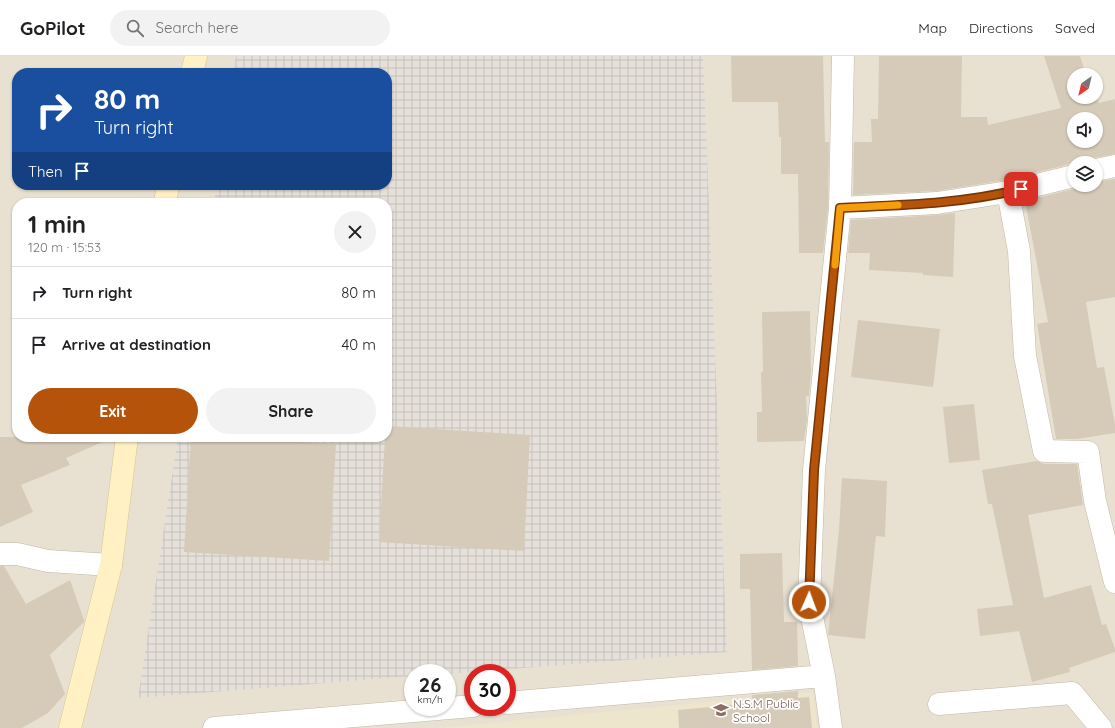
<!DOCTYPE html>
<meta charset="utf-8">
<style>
body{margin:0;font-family:Quicksand,sans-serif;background:#f2f2f2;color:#202124;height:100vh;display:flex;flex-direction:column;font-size:15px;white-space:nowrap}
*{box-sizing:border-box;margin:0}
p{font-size:13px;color:#757577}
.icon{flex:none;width:22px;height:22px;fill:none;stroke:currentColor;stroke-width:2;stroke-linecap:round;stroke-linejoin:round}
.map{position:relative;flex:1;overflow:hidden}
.sheet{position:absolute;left:12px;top:142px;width:380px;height:244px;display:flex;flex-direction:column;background:#fff;border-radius:16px;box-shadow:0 1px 3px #0004}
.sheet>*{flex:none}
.banner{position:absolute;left:12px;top:12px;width:380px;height:122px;border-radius:16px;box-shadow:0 1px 3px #0004;background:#1a4fa0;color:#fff;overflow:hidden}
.needle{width:26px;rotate:214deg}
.tools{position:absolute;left:1067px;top:12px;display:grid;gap:8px}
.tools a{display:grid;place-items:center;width:36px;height:36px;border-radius:50%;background:#fff;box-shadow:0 1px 3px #0004;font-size:20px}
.speed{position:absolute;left:404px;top:608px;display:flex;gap:8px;font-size:20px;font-weight:700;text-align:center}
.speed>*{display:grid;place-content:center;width:52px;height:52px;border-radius:50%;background:#fff;box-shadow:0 1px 3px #0004;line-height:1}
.speed small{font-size:10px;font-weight:400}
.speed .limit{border:6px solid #d22;background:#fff;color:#111}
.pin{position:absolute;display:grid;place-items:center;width:34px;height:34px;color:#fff;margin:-17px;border-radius:8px;box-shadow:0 2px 6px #0006}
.me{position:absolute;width:44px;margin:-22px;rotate:2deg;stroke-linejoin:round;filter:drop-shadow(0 0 3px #0008)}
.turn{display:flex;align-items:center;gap:14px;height:84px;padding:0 16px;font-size:18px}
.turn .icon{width:52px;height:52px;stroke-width:2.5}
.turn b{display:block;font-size:28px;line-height:34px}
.then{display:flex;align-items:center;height:38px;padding:0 16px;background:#0003;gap:8px;font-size:15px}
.round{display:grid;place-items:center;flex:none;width:42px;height:42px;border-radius:21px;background:#f2f2f2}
.summary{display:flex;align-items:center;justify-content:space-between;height:68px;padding:0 16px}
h1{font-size:24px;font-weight:700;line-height:30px}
.primary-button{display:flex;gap:8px;margin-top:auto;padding:8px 16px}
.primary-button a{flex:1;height:46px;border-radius:24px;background:#b45309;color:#fff;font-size:16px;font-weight:700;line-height:46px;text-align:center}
.primary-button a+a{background:#f2f2f2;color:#202124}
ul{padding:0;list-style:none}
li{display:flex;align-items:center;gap:12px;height:52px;padding:0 16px;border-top:1px solid #e0e0e0}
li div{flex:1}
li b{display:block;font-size:15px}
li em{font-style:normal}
header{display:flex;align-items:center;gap:24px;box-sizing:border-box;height:56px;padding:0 20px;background:#fff;border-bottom:1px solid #e0e0e0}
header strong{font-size:19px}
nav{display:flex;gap:22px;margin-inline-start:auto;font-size:14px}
.search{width:280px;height:36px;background:#f2f2f2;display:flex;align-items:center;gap:10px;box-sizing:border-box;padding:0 14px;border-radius:22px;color:#757577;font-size:15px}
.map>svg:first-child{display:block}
.residential{fill:#e8e1d2;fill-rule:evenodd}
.industrial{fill:url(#industrial-grid)}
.education{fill:#eee5cd}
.building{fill:#d6cbb9;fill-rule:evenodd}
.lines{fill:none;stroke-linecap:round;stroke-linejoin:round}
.street-casing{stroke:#c0b7a6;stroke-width:23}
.secondary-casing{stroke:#d7c590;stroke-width:23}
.street{stroke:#fff;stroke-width:22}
.secondary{stroke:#fff1c3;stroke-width:22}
.route-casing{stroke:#753606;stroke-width:10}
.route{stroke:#b45309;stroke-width:7}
.slow{stroke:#f59e0b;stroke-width:7}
.labels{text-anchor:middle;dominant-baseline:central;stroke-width:3.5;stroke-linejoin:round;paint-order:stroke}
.education-label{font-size:12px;fill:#785e54;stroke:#fff;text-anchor:start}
</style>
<header>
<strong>GoPilot</strong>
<div class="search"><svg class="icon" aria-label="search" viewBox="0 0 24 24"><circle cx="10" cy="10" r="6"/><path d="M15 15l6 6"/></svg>Search here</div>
<nav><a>Map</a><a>Directions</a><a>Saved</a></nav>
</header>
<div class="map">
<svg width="1115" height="672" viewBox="0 0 1115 672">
<defs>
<pattern id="industrial-grid" width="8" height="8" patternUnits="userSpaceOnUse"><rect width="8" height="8" fill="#e5e0d9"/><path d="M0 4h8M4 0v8" fill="none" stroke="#c6c1bb"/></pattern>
</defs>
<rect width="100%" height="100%" fill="#f4efe4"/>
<!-- residential -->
<path class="residential" d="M0,0H1115V672H0ZM17,17H387V129H17ZM1074,19H1096V41H1074ZM1074,63H1096V85H1074ZM1074,107H1096V129H1074ZM17,147H387V381H17ZM413,617H447V651H413ZM473,617H507V651H473Z"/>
<!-- industrial -->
<path class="industrial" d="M236,0H703L727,596L447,618L413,617V620L138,642L178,381H387V147H214L216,129H387V17H233Z"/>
<!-- education -->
<path class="education" d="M813,636L817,672H439Z"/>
<!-- building -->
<path class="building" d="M731,0H823L825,86H829L828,151L823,197H799L798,118H781V81H779L778,46H732Z
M879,0H962L961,61H987L988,69L1061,52L1044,0H1080L1086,19H1074V41H1094L1095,45L1098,44L1099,47L1115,43V98L1093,102L1086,107H1074L1006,124L936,135L853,139L854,86H872L871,63H878ZM1074,63H1096V85H1074Z
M1115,123V241L1086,246L1097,312L1104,311L1115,369V377L1077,383H1056L1037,268L1048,266L1025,145L1077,132L1083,129H1096V126Z
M955,157L953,221L923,219V217L869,214L870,197H848L851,164L938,159Z
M810,255L811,316L809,340H806L807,363L804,385L757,386V356H762L761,316H763L762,256Z
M858,264L940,273L933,331L851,321Z
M974,348L980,404L949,407L943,351Z
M387,370L530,379L524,495L379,486L385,381H387Z
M0,381H114L66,402L70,409L21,429L33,456L0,471Z
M191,381H214L336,388L329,505L184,496Z
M1037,405L1044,408H1077L1083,449L1028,459L1044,542L1091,529L1102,569L1106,568L1115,593V596L1069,612L1070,616L1032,626L1019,575L980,580L977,553L1013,549L992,448H988L982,414Z
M842,422L887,425L885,481L876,480L865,583L828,579L839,474Z
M782,497L784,566H797L798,610L752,614L750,533H740V498Z
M0,510H4L26,548L70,524L84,564V566L50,599L65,638L48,657L22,672H0Z
M798,635V642L809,641L812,672H679L678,654L752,647V639Z"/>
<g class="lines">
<!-- street casing -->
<g class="street-casing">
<path id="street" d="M1096,114L1115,110
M1008,136L1019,195L1025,300L1044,395L1088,396L1095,445L1115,526
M840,152L937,147L1008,136L1074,120
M0,498H17L48,505L111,509
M507,647L824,620
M939,648L1072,637L1101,672
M214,672L473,650
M831,672L824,620L809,546L814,414L840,152L843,0"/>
</g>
<!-- secondary casing -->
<g class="secondary-casing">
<path id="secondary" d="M192,17L196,0
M165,147L168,129
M70,672L111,509L127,381"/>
</g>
<!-- street -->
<use href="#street" class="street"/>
<!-- secondary -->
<use href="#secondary" class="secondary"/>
</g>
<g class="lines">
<!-- route casing -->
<g class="route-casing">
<path id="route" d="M809,546L814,414L840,152C901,149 962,148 1021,133"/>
</g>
<!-- route -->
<use href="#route" class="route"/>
<!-- slow -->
<path class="slow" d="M835,209L840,152L898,149"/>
</g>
<!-- icons -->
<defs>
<g id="school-bare" transform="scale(1.2)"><path d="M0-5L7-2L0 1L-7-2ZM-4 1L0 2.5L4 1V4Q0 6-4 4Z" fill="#8d6e63" stroke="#fff" stroke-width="2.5" paint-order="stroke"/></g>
</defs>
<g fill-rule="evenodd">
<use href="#school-bare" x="721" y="654"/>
</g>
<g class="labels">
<!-- education labels -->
<g class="education-label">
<text x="733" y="647">N.S.M Public<tspan x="733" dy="14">School</tspan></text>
</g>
</g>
</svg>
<div class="tools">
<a><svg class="needle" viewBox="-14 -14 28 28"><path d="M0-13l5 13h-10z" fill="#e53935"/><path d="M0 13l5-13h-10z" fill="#757577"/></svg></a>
<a><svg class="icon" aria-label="sound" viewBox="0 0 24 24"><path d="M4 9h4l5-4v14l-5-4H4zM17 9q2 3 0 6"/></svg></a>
<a><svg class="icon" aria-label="layers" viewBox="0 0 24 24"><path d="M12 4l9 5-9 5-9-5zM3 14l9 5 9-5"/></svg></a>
</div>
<div class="speed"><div>26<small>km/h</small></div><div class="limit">30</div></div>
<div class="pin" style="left:1021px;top:133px;background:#d93025"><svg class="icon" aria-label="arrive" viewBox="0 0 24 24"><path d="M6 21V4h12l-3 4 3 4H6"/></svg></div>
<svg class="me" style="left:809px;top:546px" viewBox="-20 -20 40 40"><circle r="17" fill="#b45309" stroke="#fff" stroke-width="3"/><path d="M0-11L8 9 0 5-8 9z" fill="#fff"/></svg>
<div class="banner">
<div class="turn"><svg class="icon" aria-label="right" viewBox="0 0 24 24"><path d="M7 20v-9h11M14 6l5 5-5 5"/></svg><div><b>80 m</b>Turn right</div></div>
<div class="then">Then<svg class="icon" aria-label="arrive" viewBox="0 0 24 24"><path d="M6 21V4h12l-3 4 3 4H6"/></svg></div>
</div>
<section class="sheet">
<div class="summary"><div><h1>1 min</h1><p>120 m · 15:53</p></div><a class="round"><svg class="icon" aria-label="close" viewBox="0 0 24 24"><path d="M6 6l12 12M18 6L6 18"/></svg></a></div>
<ul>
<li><svg class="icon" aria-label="right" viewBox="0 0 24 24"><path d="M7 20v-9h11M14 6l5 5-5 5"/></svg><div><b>Turn right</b></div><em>80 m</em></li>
<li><svg class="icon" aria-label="arrive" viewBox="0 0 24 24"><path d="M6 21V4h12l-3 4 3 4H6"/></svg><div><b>Arrive at destination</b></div><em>40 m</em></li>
</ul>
<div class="primary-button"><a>Exit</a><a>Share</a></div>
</section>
</div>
